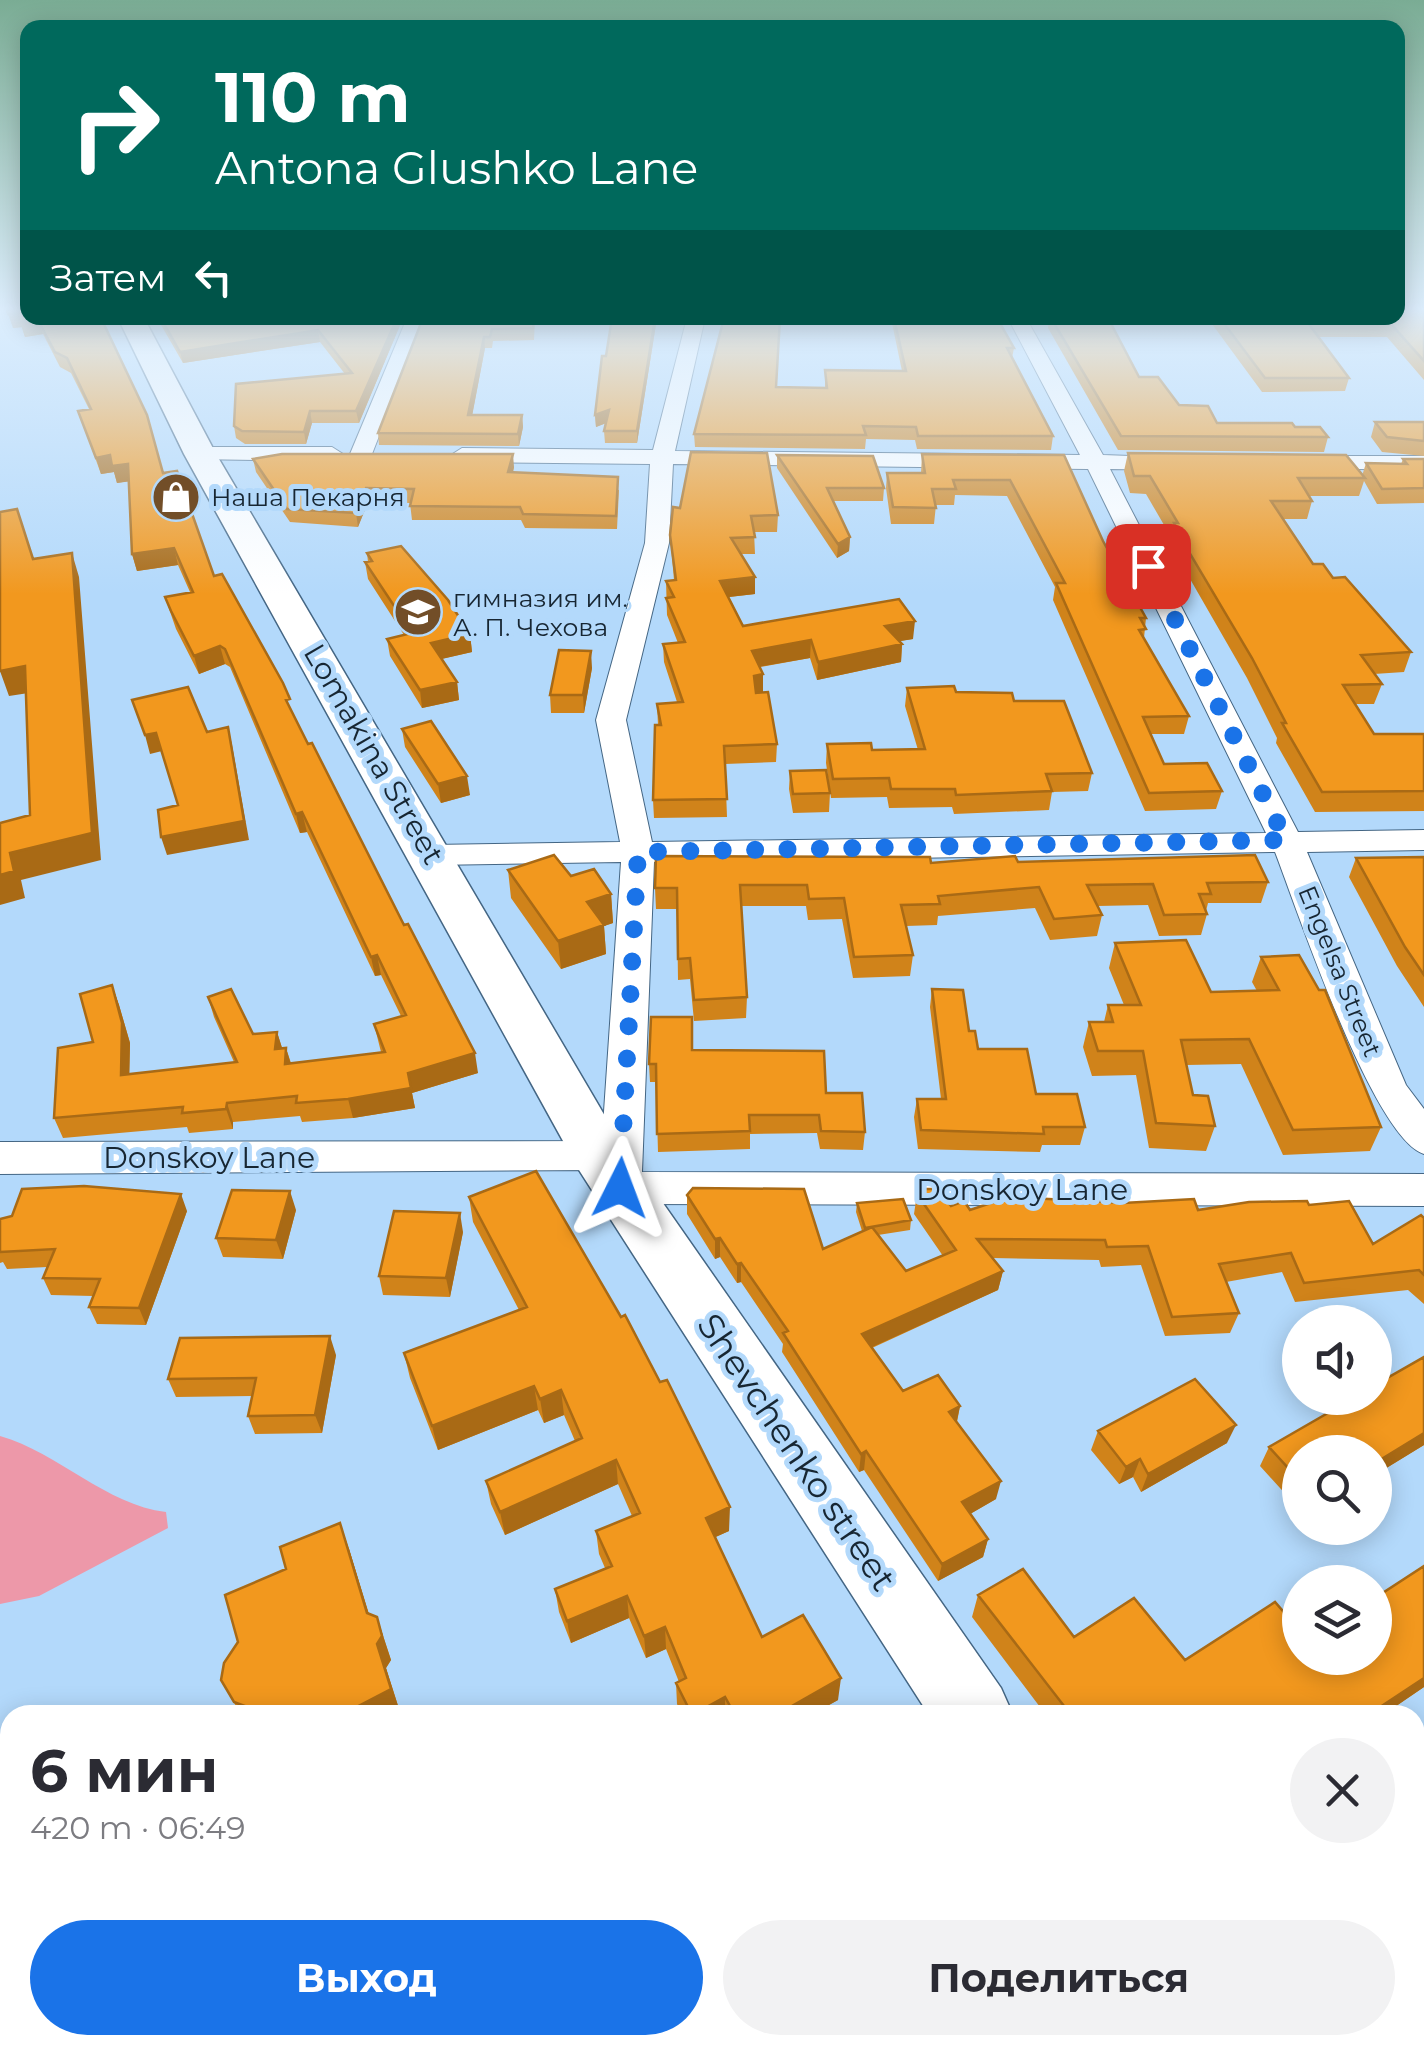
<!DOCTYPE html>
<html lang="ru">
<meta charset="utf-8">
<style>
body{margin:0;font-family:Montserrat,sans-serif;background:#f2f2f3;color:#2b2b33;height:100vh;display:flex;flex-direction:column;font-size:38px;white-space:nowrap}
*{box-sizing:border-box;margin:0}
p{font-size:32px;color:#7c7c81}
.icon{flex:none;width:55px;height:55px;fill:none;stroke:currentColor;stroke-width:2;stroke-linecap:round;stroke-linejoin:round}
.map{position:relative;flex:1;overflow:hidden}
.drawer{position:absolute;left:0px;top:1705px;width:1425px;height:350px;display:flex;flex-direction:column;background:#fff;border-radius:30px 30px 0 0;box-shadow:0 5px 25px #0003}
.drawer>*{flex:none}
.top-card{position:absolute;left:20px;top:20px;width:1385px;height:305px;border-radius:20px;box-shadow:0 5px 25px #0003;background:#00695c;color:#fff;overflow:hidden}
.buttons{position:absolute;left:1282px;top:1305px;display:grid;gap:20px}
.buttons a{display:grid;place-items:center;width:110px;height:110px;border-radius:50%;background:#fff;box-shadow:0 5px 25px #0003;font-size:50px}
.pin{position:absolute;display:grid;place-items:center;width:85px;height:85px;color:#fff;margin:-42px;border-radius:20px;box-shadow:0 5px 15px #0006}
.me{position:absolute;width:110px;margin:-55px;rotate:3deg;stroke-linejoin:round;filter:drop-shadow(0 0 8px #0008)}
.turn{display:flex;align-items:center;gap:35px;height:210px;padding:0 30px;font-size:45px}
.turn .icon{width:130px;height:130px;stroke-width:2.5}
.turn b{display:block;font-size:70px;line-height:85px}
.then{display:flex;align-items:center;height:95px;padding:0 30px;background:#0003;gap:20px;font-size:38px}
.round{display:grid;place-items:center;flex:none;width:105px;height:105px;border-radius:52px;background:#f2f2f3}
.summary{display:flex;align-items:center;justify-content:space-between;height:170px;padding:0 30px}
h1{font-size:60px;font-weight:700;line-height:75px}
.cta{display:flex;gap:20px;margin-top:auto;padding:20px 30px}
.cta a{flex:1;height:115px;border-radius:60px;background:#1a73e8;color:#fff;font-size:40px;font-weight:700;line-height:115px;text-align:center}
.cta a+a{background:#f2f2f3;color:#2b2b33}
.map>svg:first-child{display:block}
.green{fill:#ed98a9}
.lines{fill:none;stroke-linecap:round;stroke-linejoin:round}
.street-casing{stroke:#446684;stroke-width:2}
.secondary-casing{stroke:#446684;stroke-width:3}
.street{fill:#fff;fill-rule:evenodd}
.secondary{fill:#fff;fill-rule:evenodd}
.wall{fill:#d0831a}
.shaded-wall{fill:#a96a15}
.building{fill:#f2981e;stroke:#a96a15;stroke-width:2.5}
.route{stroke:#1a73e8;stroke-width:18;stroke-dasharray:0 32.4}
.labels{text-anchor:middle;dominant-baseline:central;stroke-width:10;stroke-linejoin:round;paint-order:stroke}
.far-poi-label{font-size:25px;fill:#172632;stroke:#b3d9fb;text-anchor:start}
.far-street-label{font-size:25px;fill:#172632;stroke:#b3d9fb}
.street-label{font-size:30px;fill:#172632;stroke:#b3d9fb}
.near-street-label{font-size:35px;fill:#172632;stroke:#b3d9fb}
</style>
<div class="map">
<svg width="1424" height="2055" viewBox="0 0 1424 2055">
<rect width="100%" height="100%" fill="#b3d9fb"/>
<!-- green -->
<path class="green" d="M0,1436C59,1453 106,1505 166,1512L168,1528L39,1596L0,1604Z"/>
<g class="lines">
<!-- street casing -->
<g class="street-casing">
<path id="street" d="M407,318H425L372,454L361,461L353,459L350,454Z
M687,318H705L675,451L1080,455L1008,318H1026L1103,455L1185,458V468L1177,470L1110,469L1298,832L1424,830V850L1307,852L1406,1085L1424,1109V1154C1373,1138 1297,909 1275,852L654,862L642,1172L1424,1174V1206L620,1204L605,1199L599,1188L600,1170L0,1174V1142L602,1141L621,862L432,865L420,862L416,855L420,848L432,845L620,842L596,720L645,543L650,464L462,462L451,455L462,448L653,450ZM673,464L1088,469L1266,833L652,842L626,720L669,543Z
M200,447H332L343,454L332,461L192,459V449Z
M1302,456H1424V470L1294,468L1291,463Z"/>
</g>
<!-- secondary casing -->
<g class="secondary-casing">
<path id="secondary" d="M118,318H144L216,454L619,1140L1001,1688L1013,1715H929L579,1170L184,454Z
M1151,2045H1243L1247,2055H1155Z"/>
</g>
<!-- street -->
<use href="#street" class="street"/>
<!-- secondary -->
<use href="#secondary" class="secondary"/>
</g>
<!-- wall -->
<path class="wall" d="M28,306L101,318L163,473L214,576L294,717L478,1073L412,1093L415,1108L353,1118L302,1122L300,1116L233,1122V1129L189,1133L187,1127L63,1138L54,1118L93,1042L112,985L119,1005L130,1043L129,1074L234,1062L214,1017L208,997L253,1034L277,1032L282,1048H286L291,1063L381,1052L374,1024L401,1016L381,975L375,976L307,832L300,833L230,667L225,664L199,674L176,629L165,597L190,592L178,565L137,571L132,554L129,481L117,483L114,472L101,474L78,411L89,409L71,373L60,367L43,334L25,337L22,327L13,328Z
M1424,306V380L1387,337H1318L1349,378L1345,391L1262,392L1212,324H1182L1164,318H1398Z
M157,318H403L359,423H312L306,444H245L236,438L234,426L345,374L320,342L183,363Z
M423,318H535L534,340L493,341L492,348H485L472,415H522L523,427L519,446L379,445L378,433Z
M657,318L637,443H605L604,431L606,423L596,427L595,415L606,356Z
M881,318H997L1014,348L1012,358L1053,436L1051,450L917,449L915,440L866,439L865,449L695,447L694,434L777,387L825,388V370L902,371L892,323H883Z
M1046,318H1132H1109L1139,377L1179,405L1217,423L1295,427L1328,437L1324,452L1118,450L1048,328L1049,322Z
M1375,422H1424V456L1382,452L1371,437Z
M1128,453L1362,476L1366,463L1401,464L1403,459H1424V503L1377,504L1364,481L1359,496H1309L1312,501L1307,519H1283L1313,564L1333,578L1411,652L1404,672L1374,674L1382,684L1374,704H1355L1374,734H1424V811L1315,812L1276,743L1277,738L1247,678L1182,565L1170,541L1171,537L1146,494L1130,493L1124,471Z
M922,454L1064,455L1103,541L1146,618L1144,638L1189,716L1184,734H1151L1164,764L1222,791L1216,809L1145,811L1053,600L1055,587L1007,496L955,495L954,505H936L934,524H891L886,488L887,473H921Z
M777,455L884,488L883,501H833L850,537L849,551L837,558L777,468Z
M253,459L514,467L513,472L619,490L617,529L525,528L521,520H412L410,503L368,502L358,527L290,522L256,472Z
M673,507L778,515L777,532H754L755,554H741L755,577V594L729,597L743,626L913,639L899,641L902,644L901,662L817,680L810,658L760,667L763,674V692L758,693L777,744L776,762L725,764L727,817L654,818L653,800L658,725L657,704L677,702L664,662L663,644L678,643L667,615L666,581L674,580L670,535Z
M367,553L470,634L472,652L441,659L457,682L459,700L422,708L390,656L387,639L404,635L368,579L365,562H368Z
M592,668L584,713H551L550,695Z
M907,688L956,692L1014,701L1092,773L1088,791L1052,792L1049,810L954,814L952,807L889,808L887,797L831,798L826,763L827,744L872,750H918L905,706Z
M402,729L470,795L441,803L405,747Z
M790,771L830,793L829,812L793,813L789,789Z
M1424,857V1007L1397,966L1349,877L1356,858Z
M1018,862L1268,882L1261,903H1208L1206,911L1207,914L1201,935L1159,936L1148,905L1097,906L1102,915L1097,936L1050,940L1035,908L938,916L937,925L906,926L913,955L910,976L853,978L842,919L808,920L806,906H741L747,997L746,1018L694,1021L690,979L678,980L677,909H656L655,888L931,863Z
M508,870L571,876L611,894L613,923L604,926L606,954L561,969L511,898Z
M1115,943L1211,992L1257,991L1252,982L1261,957L1381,1127L1370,1151L1283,1155L1241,1064L1186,1065L1193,1095L1215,1126L1206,1151L1149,1148L1136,1075L1092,1076L1083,1047L1089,1022H1104L1108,1005H1124L1109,968Z
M932,989L969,1031L978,1049L1036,1094L1085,1127L1080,1145H1042L1040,1152L918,1149L914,1117L917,1099H941L930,1007Z
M692,1050L826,1093L865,1132L863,1150L820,1149L817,1133L750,1134V1149L658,1152L656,1082H650L649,1064Z
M917,1194L970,1210H1198L1309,1205L1373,1244L1424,1218V1304L1408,1290L1295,1302L1282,1272L1226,1282L1239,1313L1230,1333L1165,1336L1141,1265L1101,1267L1099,1260L993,1258L1003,1271L998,1290L872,1348L903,1391L960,1406L957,1422L996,1499L970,1514L988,1539L983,1557L938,1581L864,1470L859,1472L782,1352L783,1344L741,1282L737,1283L720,1257L715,1259L687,1214V1195L823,1249L862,1231L856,1212L857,1203L911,1220L910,1230L878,1235L906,1271L943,1256L914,1214Z
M469,1197L729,1531L715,1537L762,1637L838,1700L811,1715H682L677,1704L676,1683L679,1682L666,1649L646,1658L629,1618L571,1643L559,1612L555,1589L605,1568L599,1554L596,1531L632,1516L618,1484L505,1535L491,1504L486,1481L575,1441L564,1415L544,1423L538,1410L438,1450L410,1378L404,1353L519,1310L473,1222Z
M296,1210L283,1259L223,1257L216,1238Z
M187,1211L146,1325L97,1324L89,1307L93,1296L51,1295L43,1278L47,1267L7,1269L3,1262L0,1263V1219Z
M463,1232L450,1297L383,1295L379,1276Z
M336,1355L322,1433L255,1434L248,1416L252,1396L176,1397L168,1379Z
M1098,1431L1227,1443L1141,1492L1133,1477L1119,1484L1091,1450Z
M1424,1445L1375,1475V1452H1300V1510L1260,1466L1269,1447Z
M349,1549L369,1614L377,1617L385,1642L391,1660L386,1668L400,1712L395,1715H241L221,1680Z
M1424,1566V1687L1383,1715H1046L972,1617L978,1595L1074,1637L1185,1660L1328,1664L1375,1658V1598Z
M790,2045H992L997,2055H795Z
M1275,2045H1415L1424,2055H1282Z"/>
<!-- shaded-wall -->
<path class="shaded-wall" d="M17,313L22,327L13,328L8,314Z
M397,318H403L359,423L356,411Z
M655,318H657L637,443V431Z
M38,320L43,334L25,337L20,322Z
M318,330L320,342L183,363L180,352Z
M484,337L485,348L470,427L468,415Z
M609,410V422L596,427L595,415Z
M310,411L312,423L306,444L304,432Z
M522,415L523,427L519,446L518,434Z
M513,454L514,467L510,485L508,472Z
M110,455L128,464L132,481L117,483L114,472L101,474L96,458Z
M366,488L368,502L358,527L356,513Z
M850,537L849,551L837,558L838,544Z
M174,548L178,565L137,571L132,554Z
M72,553L79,577L101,860L21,880L25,898L0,905V875L10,853L92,833Z
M755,577V594L720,598V581Z
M915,621L913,639L883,644L885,626Z
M470,634L472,652L433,661L431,643Z
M811,640L810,658L752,668V651Z
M902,644L901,662L817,680L818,662Z
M220,646L225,664L199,674L194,656Z
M591,651L592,668L584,713L583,695Z
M25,666L35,692L9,696L0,671Z
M763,674V692L753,694L754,676Z
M457,682L459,700L422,708L420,690Z
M228,727L232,745L249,840L167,855L161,837Z
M156,733L162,751L150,754L145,735Z
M467,776L470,795L441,803L438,784Z
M302,812L307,832L300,833L296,814Z
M611,894L613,923L604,926L606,954L561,969L558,941L587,902Z
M377,955L381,975L375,976L371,957Z
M112,985L119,1005L130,1043L129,1094L121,1075Z
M277,1032L283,1051L275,1049Z
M286,1048L292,1068L285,1064Z
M475,1053L478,1073L412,1093L408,1073Z
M411,1088L415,1108L353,1118L348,1099Z
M227,1103L233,1122V1129L226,1109Z
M290,1191L296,1210L283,1259L276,1240Z
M181,1194L187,1211L146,1325L139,1308Z
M460,1213L463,1232L450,1297L446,1278Z
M720,1238V1257L715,1259V1239Z
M741,1263V1282L737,1283V1264Z
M1003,1271L998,1290L859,1353L862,1334Z
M330,1336L336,1355L322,1433L315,1415Z
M534,1386L538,1410L438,1450L432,1426Z
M561,1390L564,1415L544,1423L540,1399Z
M960,1406L956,1425L949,1412Z
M1236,1425L1227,1443L1141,1492L1148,1474Z
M1424,1433V1445L1375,1475V1463Z
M866,1451L864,1470L859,1472L861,1454Z
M1140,1459L1133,1477L1119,1484L1126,1467Z
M616,1460L618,1484L505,1535L500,1512Z
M1001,1481L996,1499L958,1521L962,1502Z
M730,1507L729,1531L707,1541L706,1518Z
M340,1523L349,1549L376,1638L367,1613Z
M988,1539L983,1557L938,1581L942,1564Z
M627,1596L629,1618L571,1643L567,1621Z
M377,1617L391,1660L386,1668L400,1712L395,1715H341L377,1644Z
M665,1627L666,1649L646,1658L644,1636Z
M841,1678L838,1700L811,1715H776Z
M1424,1678V1687L1383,1715H1368Z
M725,1697V1715H692Z
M197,2045H205L208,2055H200Z
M249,2045H256L259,2055H252Z"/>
<!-- building -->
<path class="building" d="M6,306H28V318H101L147,415L163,473L177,471L214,576L222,574L283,683L290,699L286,700L308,744L312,743L404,925L408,924L475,1053L408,1073L411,1088L348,1099L296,1103L297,1096L227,1103L226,1109L182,1113L183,1107L54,1118L58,1048L93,1042L80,994L112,985L122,1023L121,1075L237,1062L208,997L231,989L253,1034L277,1032L275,1049L286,1048L285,1064L385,1052L374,1024L406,1015L377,955L371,957L302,812L296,814L225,649L220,646L194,656L171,611L165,597L193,592L174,548L132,554L128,464L112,466L110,455L96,458L78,411L91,409L67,358L55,352L38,320L20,322L17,313L8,314Z
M1398,306H1424V361L1391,324L1308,323L1349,378H1265L1220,318H1398Z
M161,318H397L356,411H310L304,432L242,431L234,426L236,384L352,373L318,330L180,352Z
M423,318H534L533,328L492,329L490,337H484L468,415H522L518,434L378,433Z
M612,318H655L637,431H604L609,410L595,415L602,356H606Z
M724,318H780L776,387L827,388L825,370L906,371L894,318H997L1014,348H1007L1053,436H918L916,427L863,426L866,435L694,434Z
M1051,318H1108L1139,377H1158L1179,405L1208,406L1217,423H1292L1295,427H1320L1328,437L1121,436Z
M1375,422H1424V441L1387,437Z
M691,452L767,453L778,515L751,516L755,537L731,538L755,577L720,581L743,626L899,599L915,621L885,626L902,644L818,662L811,640L752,651L763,674L754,676L756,693L768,692L777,744L724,746L727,799L653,800L655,725H661L657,704L683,702L663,644L685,642L666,598L674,597L666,581L676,580L670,535L673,507L680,508Z
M1128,453L1346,455L1365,478H1298L1312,501H1271L1313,564H1323L1333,578L1345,577L1411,652L1361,655L1382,684L1343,685L1374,734H1424V791L1322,792L1282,723H1286L1252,658L1186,547L1174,523H1178L1150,476H1134Z
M282,454H513L508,472L618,477L616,516L523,514L520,507L410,506L414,489L366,488L356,513L287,509L253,459Z
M922,454L1064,455L1103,541L1146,618H1140L1146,629L1139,630L1189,716L1143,717L1164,764L1207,763L1222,791L1149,793L1056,583H1065L1010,480H953L956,489H932L936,508L893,507L887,473H925Z
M777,455L873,456L884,488H827L850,537L838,544Z
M1403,459H1424V488L1382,489L1366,463L1407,464Z
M17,509L33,559L72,553L92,833L10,853L14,871L0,875V823L30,815L25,666L0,671V512Z
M401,546L448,600L470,634L431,643L457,682L420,690L387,639L412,633L365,562L372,561L367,553Z
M559,650L591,651L583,695H550Z
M954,686L956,692L1012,693L1014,701H1064L1092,773L1046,774L1052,791L956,795L955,789H891L889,778L833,779L827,744L871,743L872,750L925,749L907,688Z
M188,687L207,732L228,727L244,821L161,837L158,810L178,805L156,733L145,735L132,700Z
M431,721L467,776L438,784L402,729Z
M826,770L830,793L793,794L790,771Z
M554,855L571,876L594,869L611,894L587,902L604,925L558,941L508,870Z
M1255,855L1268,882L1207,883L1211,894H1199L1207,914L1164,915L1153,884L1087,885L1102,915L1054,919L1039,887L938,896L940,904L901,905L913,955L854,957L844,898L809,899L807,885H740L747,997L694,1000L690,958L678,959L677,888H655L656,856L930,857L931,863L1015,856L1018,862Z
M1424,857V975L1405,947L1356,858Z
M1186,940L1211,992L1279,990L1261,957L1299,955L1319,990H1325L1381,1127L1293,1130L1249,1039L1181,1040L1193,1095L1208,1096L1215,1126L1156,1123L1143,1051H1098L1089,1022H1113L1108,1005H1141L1115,943Z
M932,989L963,990L969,1031H975L978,1049H1027L1036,1094H1077L1085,1127H1043L1044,1134L921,1130L917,1099H946Z
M651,1017H692V1050L824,1051L826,1093H862L865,1132L821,1131L819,1115H749L750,1131L657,1134L656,1064H649Z
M536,1171L621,1317L625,1315L660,1382L667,1380L730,1507L706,1518L762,1637L803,1615L841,1678L776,1715H735L725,1697L692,1715L676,1683L686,1678L665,1627L644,1636L627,1596L567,1621L555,1589L612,1566L596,1531L640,1513L616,1460L500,1512L486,1481L582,1438L561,1390L540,1399L534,1386L432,1426L404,1353L527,1307L469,1197Z
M84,1186L181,1194L139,1308L89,1307L100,1279L43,1278L55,1249L0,1252V1219L12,1216L22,1189Z
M693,1188L804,1189L823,1249L872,1227L906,1271L956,1250L917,1194L925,1189H938L951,1206L964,1201L970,1210L1009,1197L1123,1203L1194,1199L1198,1210L1249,1202L1307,1201L1309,1205L1349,1201L1373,1244L1421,1215L1424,1218V1275L1419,1270L1304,1283L1291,1253L1219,1264L1239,1313L1172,1317L1148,1246L1107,1247L1105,1240L977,1239L1003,1271L862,1334L903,1391L938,1375L960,1406L949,1412L1001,1481L962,1502L988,1539L942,1564L866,1451L861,1454L783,1333L788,1331L741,1263L737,1264L720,1238L715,1239L687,1195Z
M232,1190L290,1191L276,1240L216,1238Z
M903,1199L911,1220L865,1228L857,1203Z
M394,1211L460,1213L446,1278L379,1276Z
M330,1336L315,1415L248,1416L256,1378L168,1379L180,1338Z
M1424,1357V1433L1375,1463V1452H1300V1481L1269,1447L1354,1398H1375V1385Z
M1195,1379L1236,1425L1148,1474L1140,1459L1126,1467L1098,1431Z
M340,1523L367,1613L377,1617L382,1636L377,1644L391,1689L341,1715H252L250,1708L234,1702L221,1680L224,1663L238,1642L225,1595L286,1569L280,1547Z
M1424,1566V1678L1368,1715H1071L978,1595L1023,1569L1074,1637L1134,1598L1185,1660L1275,1602L1300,1631V1658H1323L1328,1664L1337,1658H1375V1631L1390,1620L1375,1601V1598Z
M1417,1800L1424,1808V1870L1415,1877L1424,1888V1923L1415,1930V1801Z
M1420,1969L1424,1975V2055H1309L1302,2045H1415V1973Z
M152,2045H197L200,2055H145L144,2050Z
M217,2045H249L252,2055H200Z
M800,2045H992L997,2055H805Z
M1015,2045H1053L1058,2055H998Z"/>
<!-- sky -->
<linearGradient id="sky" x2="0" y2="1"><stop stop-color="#7aac94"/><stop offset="0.52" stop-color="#ddeefd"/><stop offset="1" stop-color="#ddeefd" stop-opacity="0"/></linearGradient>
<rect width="1424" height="594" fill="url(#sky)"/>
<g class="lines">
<!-- route -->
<path class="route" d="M620,1188L638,852L1286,840L1148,566"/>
</g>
<!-- icons -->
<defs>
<g id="shop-disc" transform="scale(2.5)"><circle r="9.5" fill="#724e28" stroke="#b3d9fb"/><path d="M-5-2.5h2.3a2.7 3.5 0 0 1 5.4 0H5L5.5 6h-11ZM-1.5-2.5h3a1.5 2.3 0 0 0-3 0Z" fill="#fff"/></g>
<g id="school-disc" transform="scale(2.5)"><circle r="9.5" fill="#724e28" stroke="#b3d9fb"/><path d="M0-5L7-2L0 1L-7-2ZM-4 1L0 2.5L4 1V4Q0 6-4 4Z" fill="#fff"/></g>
</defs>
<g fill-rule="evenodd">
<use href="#shop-disc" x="176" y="497"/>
<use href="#school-disc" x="418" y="612"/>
</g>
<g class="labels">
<!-- far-poi labels -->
<g class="far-poi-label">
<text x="211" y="497">Наша Пекарня</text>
<text x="453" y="598">гимназия им.<tspan x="453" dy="29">А. П. Чехова</tspan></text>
</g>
<!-- far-street labels -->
<g class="far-street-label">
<text transform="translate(1340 971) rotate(68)">Engelsa Street</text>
</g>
<!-- street labels -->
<g class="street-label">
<text transform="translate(374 754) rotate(60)">Lomakina Street</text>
<text x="209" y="1157">Donskoy Lane</text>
<text x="1022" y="1189">Donskoy Lane</text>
</g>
<!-- near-street labels -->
<g class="near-street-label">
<text transform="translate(797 1452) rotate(56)">Shevchenko street</text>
</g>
</g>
</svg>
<div class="buttons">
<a><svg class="icon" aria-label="sound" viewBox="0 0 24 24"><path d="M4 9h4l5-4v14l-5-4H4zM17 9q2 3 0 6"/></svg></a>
<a><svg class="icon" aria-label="search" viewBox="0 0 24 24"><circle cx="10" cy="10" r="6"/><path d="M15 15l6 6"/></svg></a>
<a><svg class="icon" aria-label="layers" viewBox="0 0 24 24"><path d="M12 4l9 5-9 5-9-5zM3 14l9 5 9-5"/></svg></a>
</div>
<div class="pin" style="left:1148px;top:566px;background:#d93025"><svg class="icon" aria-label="arrive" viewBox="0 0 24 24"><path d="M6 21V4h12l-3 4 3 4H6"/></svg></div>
<svg class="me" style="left:620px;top:1188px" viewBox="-20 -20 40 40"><path d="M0-17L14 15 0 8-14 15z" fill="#1a73e8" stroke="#fff" stroke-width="4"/></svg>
<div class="top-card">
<div class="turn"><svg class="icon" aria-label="right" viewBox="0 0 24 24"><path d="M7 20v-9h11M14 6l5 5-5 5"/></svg><div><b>110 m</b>Antona Glushko Lane</div></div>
<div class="then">Затем<svg class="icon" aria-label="left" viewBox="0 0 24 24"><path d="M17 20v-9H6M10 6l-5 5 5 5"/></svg></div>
</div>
<section class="drawer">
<div class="summary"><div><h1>6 мин</h1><p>420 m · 06:49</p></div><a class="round"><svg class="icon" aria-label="close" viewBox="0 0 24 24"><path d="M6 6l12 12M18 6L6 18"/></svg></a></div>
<div class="cta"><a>Выход</a><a>Поделиться</a></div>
</section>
</div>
